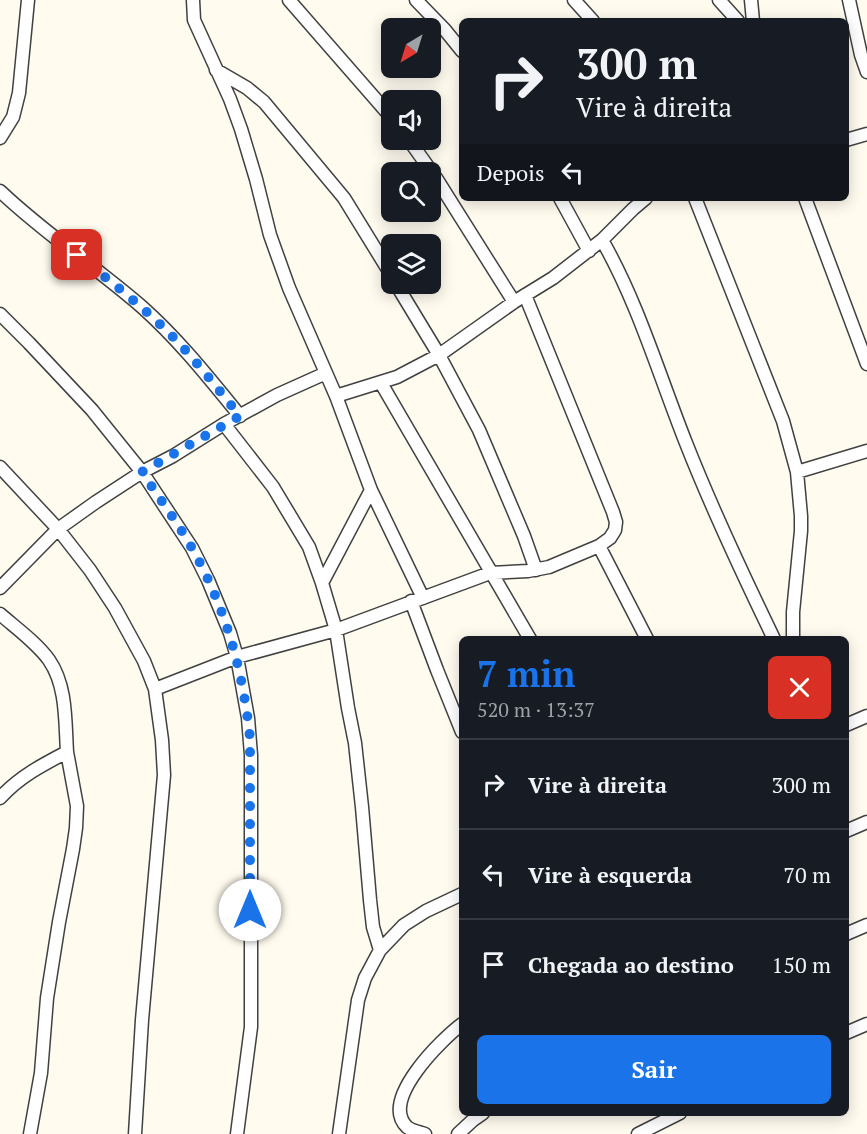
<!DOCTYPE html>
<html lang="pt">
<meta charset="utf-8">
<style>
body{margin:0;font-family:"PT Serif",serif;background:#242831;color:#f1f3f6;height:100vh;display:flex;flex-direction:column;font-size:22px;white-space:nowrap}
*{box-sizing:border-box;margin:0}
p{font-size:20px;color:#9ea1a6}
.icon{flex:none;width:33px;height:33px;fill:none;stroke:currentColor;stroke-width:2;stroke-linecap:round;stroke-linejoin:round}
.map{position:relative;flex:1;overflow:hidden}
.sheet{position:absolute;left:459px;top:636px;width:390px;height:480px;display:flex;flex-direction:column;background:#171b24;border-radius:9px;box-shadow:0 3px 15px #0003}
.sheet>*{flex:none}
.hud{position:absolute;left:459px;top:18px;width:390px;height:183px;border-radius:9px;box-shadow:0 3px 15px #0003;background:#171b24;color:#f1f3f6;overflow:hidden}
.needle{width:39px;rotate:218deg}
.buttons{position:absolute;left:381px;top:18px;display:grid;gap:12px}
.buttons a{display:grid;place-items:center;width:60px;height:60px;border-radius:9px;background:#171b24;box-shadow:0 3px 15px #0003;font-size:30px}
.pin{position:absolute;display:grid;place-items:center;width:51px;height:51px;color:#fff;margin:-26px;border-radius:12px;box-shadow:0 3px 9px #0006}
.me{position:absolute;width:66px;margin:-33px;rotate:0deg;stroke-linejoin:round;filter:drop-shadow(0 0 4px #0008)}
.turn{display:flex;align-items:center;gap:21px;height:126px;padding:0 18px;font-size:27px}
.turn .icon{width:78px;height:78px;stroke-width:2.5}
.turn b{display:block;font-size:42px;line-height:51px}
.then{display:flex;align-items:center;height:57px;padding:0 18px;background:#0003;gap:12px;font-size:22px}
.round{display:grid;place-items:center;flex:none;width:63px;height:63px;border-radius:9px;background:#242831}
.head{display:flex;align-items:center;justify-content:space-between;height:102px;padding:0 18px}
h1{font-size:36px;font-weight:800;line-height:45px;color:#1a73e8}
.cta{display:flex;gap:12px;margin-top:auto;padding:12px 18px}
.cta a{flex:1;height:69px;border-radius:9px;background:#1a73e8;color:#fff;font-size:24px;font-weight:800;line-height:69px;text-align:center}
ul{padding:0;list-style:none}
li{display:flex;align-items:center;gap:18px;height:90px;padding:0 18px;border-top:2px solid #363941}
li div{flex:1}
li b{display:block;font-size:22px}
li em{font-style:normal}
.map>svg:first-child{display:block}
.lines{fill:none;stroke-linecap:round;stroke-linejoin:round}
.minor-casing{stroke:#414141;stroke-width:15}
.minor{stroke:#fff;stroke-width:12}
.route{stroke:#1a73e8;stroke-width:10;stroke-dasharray:0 18}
</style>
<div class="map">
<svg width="867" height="1134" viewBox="0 0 867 1134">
<rect width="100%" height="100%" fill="#fffbef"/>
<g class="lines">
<!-- minor casing -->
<g class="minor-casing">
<path id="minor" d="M193,0L194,20L230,99L241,129L256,179L270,235L289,288L336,396L371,490L423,598
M289,0L392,118
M416,0L445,30L462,51
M574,0L593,21
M719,0L738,21
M751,0L753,21
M849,0L861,55L867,72
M216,70L247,88L264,102L344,198L392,276
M0,138L13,117L19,93L28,0
M409,140L436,178L514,302
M846,140L867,134
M0,191C44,233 96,267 142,307C179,340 209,378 240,416
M560,198L589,251
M695,198L783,421L797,472L801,516V531L793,612V639
M805,198L867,364
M602,240C638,303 659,375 686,443C712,509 743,575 774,639
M396,284L439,355L479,430L524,536L536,570
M0,314L29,343L92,410L142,472L192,548L208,580L230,633L237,657L248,718L251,755V1027L237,1134
M381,383L530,639
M336,396L397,377L439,355L514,302L553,278L602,240L633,209L646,198
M224,424L273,487L309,547L322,583L336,630L348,708L355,743L362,807L370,900L373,927L380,950
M0,467L58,529L90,570L115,608L144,661L155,689L162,740L164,775L142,1020L135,1134
M797,472L867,451
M599,546L647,639
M322,583L371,490
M0,588L58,529L96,502L142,472L173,456L224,424L277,395L326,373
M411,601L437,670L462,732
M0,614C16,628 37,643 49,660C67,686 65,721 67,752C42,765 19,777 0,798
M155,689L237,657L336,630L490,573L528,571L549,567L599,546L610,538L615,530L616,522L613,512L525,295
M846,725L867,716
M846,831L867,822
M846,934L867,925
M846,1033L867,1024
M30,1134L41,1073L47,998L59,922L73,849L76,828L77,806L67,752
M339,1134L358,1000L365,978L380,950L404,925L426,911L462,894
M425,1134C419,1132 412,1131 407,1127C379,1100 442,1039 462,1024
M458,1134L473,1120L483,1113
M638,1134L680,1113"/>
</g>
<!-- minor -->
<use href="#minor" class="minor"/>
</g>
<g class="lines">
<!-- route -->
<path class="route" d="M77,255C109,280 141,305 170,334C195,359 217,388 240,416L142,472C159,498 178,523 193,550C226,609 243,671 250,738V910"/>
</g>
</svg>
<div class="buttons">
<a><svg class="needle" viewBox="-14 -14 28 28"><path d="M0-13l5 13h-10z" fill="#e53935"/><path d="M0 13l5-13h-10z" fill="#9ea1a6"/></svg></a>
<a><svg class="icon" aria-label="sound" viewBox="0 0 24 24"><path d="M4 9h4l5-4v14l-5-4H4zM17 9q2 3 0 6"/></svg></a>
<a><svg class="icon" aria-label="search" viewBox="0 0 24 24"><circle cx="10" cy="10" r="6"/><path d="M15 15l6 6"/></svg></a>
<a><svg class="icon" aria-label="layers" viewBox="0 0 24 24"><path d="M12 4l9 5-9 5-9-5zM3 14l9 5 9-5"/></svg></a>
</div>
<div class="pin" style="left:77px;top:255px;background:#d93025"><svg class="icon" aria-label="arrive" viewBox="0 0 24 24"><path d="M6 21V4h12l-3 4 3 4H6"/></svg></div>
<svg class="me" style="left:250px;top:910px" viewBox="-20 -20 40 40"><circle r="19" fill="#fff"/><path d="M0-13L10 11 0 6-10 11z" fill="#1a73e8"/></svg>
<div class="hud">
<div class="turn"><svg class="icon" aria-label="right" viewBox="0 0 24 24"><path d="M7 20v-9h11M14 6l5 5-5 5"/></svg><div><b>300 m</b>Vire à direita</div></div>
<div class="then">Depois<svg class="icon" aria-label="left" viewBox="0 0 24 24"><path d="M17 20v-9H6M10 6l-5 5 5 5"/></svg></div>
</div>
<section class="sheet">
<div class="head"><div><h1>7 min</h1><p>520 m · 13:37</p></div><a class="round" style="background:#d93025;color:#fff"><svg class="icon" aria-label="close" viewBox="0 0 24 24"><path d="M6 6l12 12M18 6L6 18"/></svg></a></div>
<ul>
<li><svg class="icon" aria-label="right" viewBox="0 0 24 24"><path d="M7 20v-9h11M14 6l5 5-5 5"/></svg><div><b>Vire à direita</b></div><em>300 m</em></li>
<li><svg class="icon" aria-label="left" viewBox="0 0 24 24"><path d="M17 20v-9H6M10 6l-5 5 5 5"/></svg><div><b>Vire à esquerda</b></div><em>70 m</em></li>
<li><svg class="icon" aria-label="arrive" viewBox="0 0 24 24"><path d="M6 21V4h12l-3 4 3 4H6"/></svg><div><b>Chegada ao destino</b></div><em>150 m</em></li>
</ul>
<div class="cta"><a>Sair</a></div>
</section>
</div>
